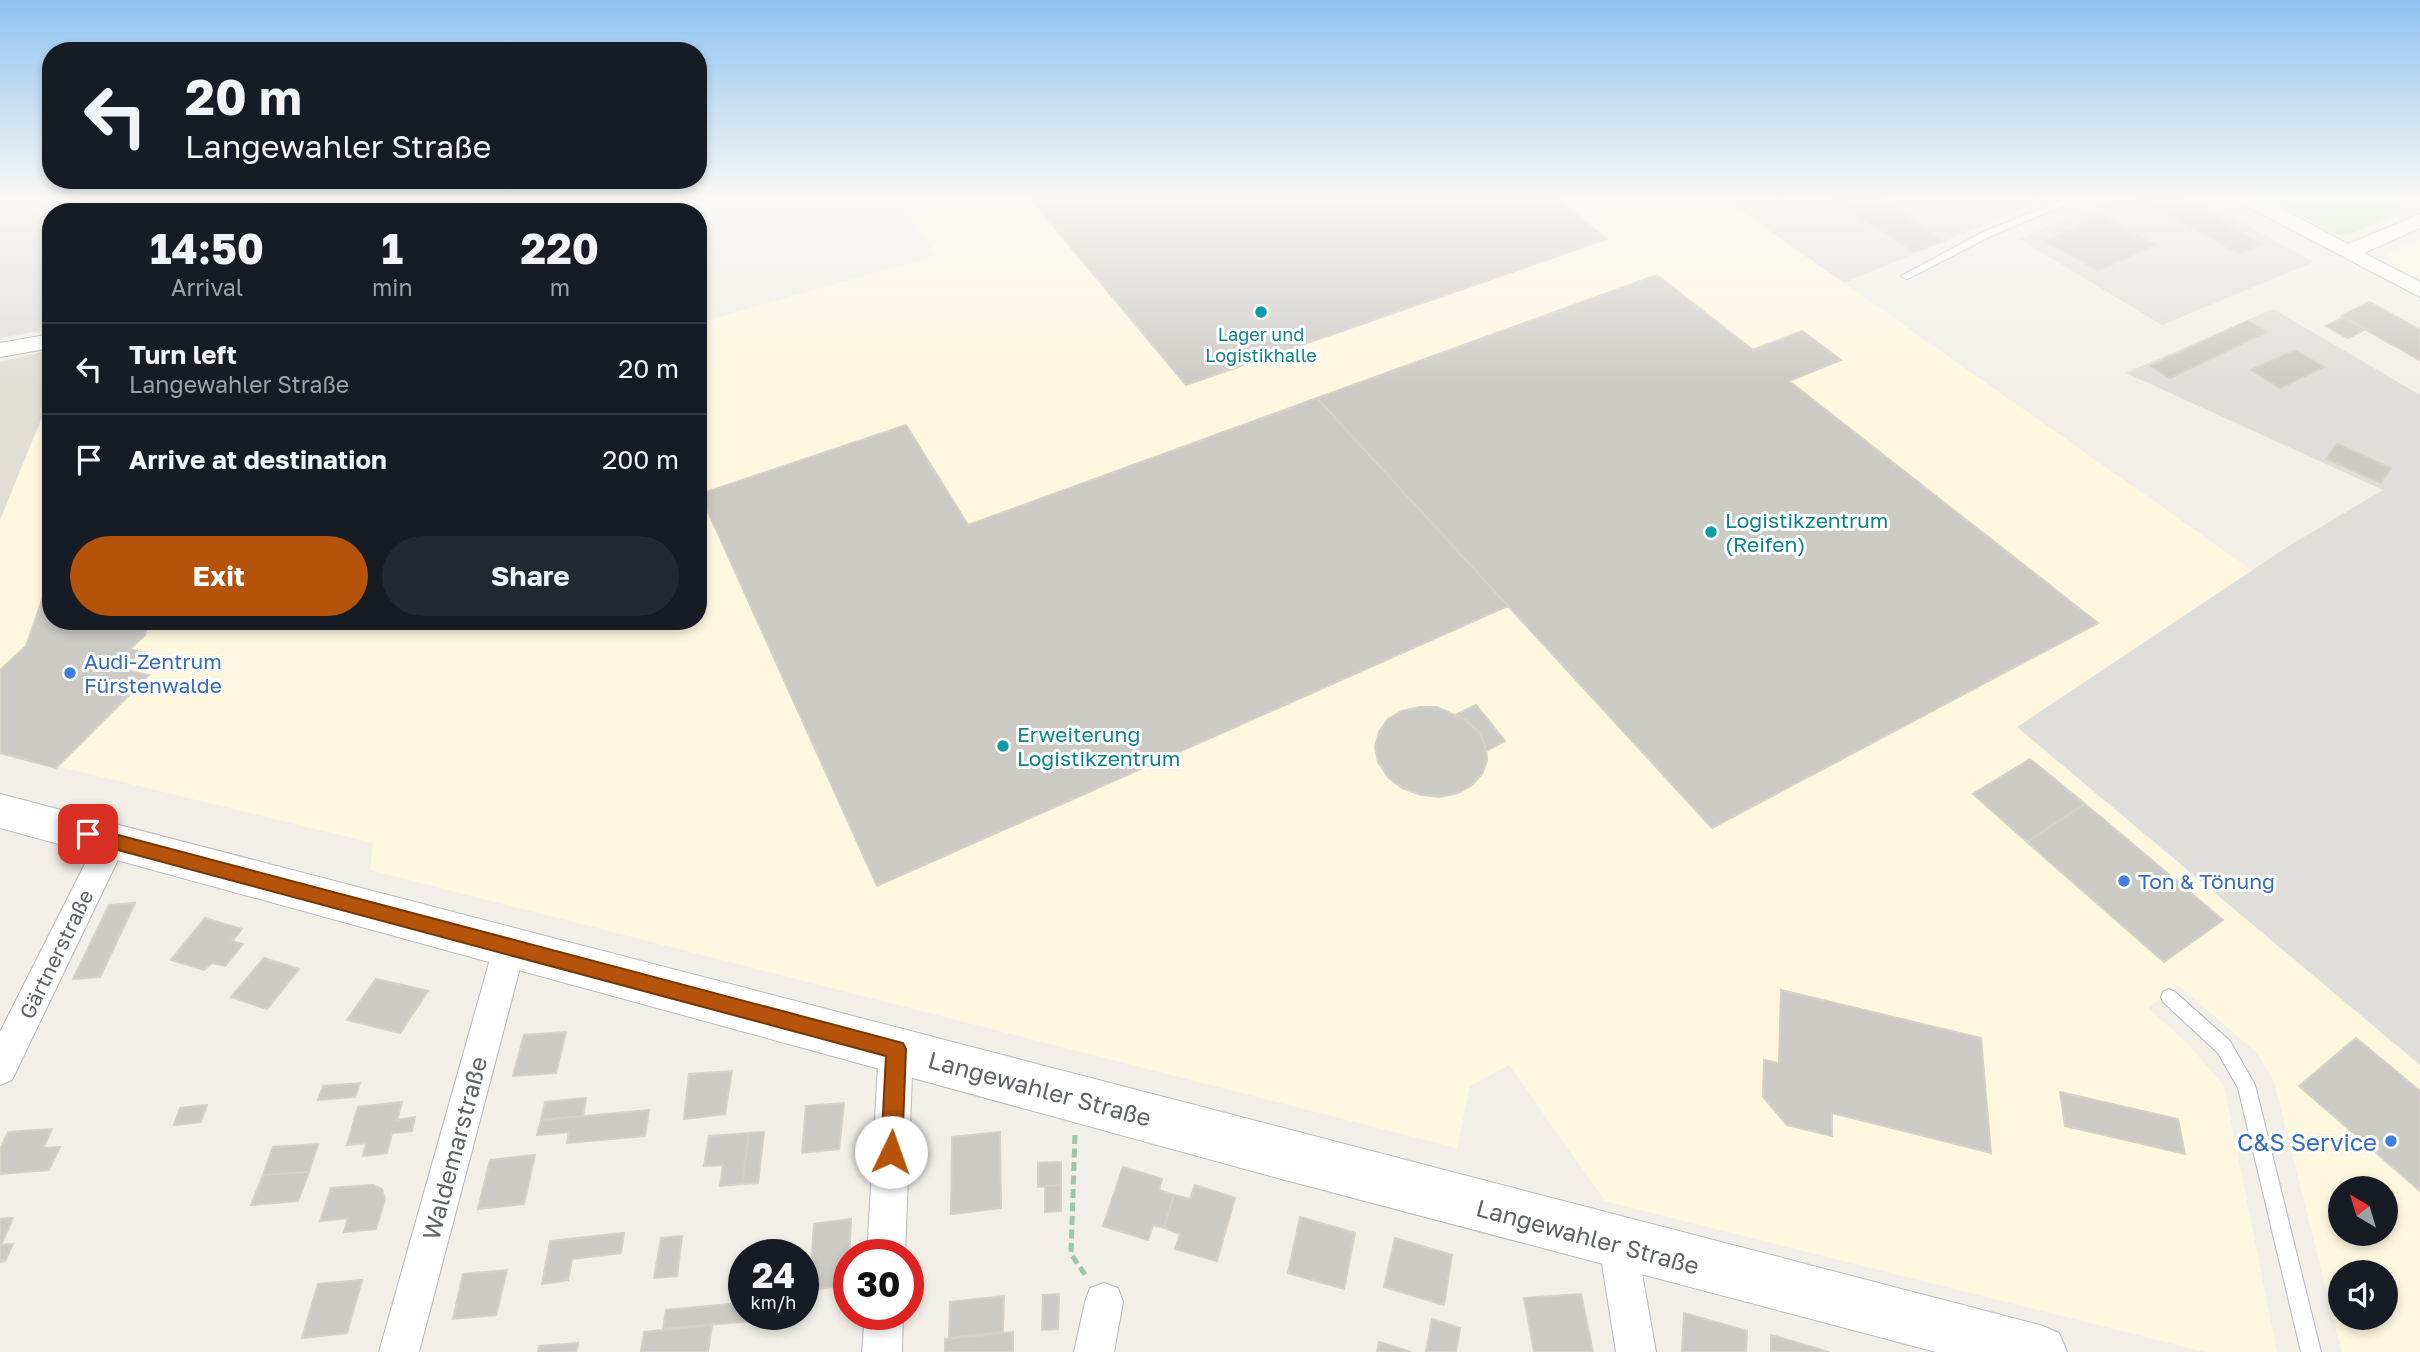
<!DOCTYPE html>
<meta charset="utf-8">
<style>
body{margin:0;font-family:"Golos Text",sans-serif;background:#242831;color:#f1f3f6;height:100vh;display:flex;flex-direction:column;font-size:26px;white-space:nowrap}
*{box-sizing:border-box;margin:0}
p{font-size:23px;color:#9ea1a6}
.icon{flex:none;width:38px;height:38px;fill:none;stroke:currentColor;stroke-width:2;stroke-linecap:round;stroke-linejoin:round}
.map{position:relative;flex:1;overflow:hidden}
.sheet{position:absolute;left:42px;top:203px;width:665px;height:427px;display:flex;flex-direction:column;background:#171b24;border-radius:28px;box-shadow:0 4px 10px #0003}
.sheet>*{flex:none}
.top-card{position:absolute;left:42px;top:42px;width:665px;height:147px;border-radius:28px;box-shadow:0 4px 10px #0003;background:#171b24;color:#f1f3f6;overflow:hidden}
.needle{width:46px;rotate:322deg}
.controls{position:absolute;left:2328px;top:1176px;display:grid;gap:14px}
.controls a{display:grid;place-items:center;width:70px;height:70px;border-radius:50%;background:#171b24;box-shadow:0 4px 10px #0003;font-size:35px}
.speed{position:absolute;left:728px;top:1239px;display:flex;gap:14px;font-size:35px;font-weight:700;text-align:center}
.speed>*{display:grid;place-content:center;width:91px;height:91px;border-radius:50%;background:#171b24;box-shadow:0 4px 10px #0003;line-height:1}
.speed small{font-size:18px;font-weight:400}
.speed .limit{border:10px solid #d22;background:#fff;color:#111}
.pin{position:absolute;display:grid;place-items:center;width:60px;height:60px;color:#fff;margin:-30px;border-radius:14px;box-shadow:0 4px 10px #0006}
.me{position:absolute;width:77px;margin:-38px;rotate:3deg;stroke-linejoin:round;filter:drop-shadow(0 0 5px #0008)}
.turn{display:flex;align-items:center;gap:24px;height:147px;padding:0 28px;font-size:32px}
.turn .icon{width:91px;height:91px;stroke-width:2.5}
.turn b{display:block;font-size:49px;line-height:60px}
.eta{display:flex;justify-content:space-evenly;align-items:center;height:119px;text-align:center}
.eta b{font-size:42px;font-weight:700;line-height:49px}
.action{display:flex;gap:14px;margin-top:auto;padding:14px 28px}
.action a{flex:1;height:80px;border-radius:42px;background:#b45309;color:#fff;font-size:28px;font-weight:700;line-height:80px;text-align:center}
.action a+a{background:#242831;color:#f1f3f6}
ul{padding:0;list-style:none}
li{display:flex;align-items:center;gap:21px;height:91px;padding:0 28px;border-top:2px solid #363941}
li div{flex:1}
li b{display:block;font-size:26px}
li em{font-style:normal}
.map>svg:first-child{display:block}
.commercial{fill:#fef7e0;fill-rule:evenodd}
.industrial{fill:#e0deda}
.education{fill:#e1ded6}
.green{fill:#c5e8c5}
.building{fill:#cccac5;stroke:#d6d1c6;stroke-width:2}
.lines{fill:none;stroke-linecap:round;stroke-linejoin:round}
.lane-casing{stroke:#b5b8bc;stroke-width:2}
.street-casing{stroke:#b5b8bc;stroke-width:2}
.secondary-casing{stroke:#b6babf;stroke-width:2}
.path{stroke:#9cc7a9;stroke-width:5;stroke-dasharray:9 4.5;stroke-linecap:butt}
.lane{fill:#fff;fill-rule:evenodd}
.street{fill:#fff;fill-rule:evenodd}
.secondary{fill:#fff;fill-rule:evenodd}
.route{fill:#b45309;stroke:#753606;stroke-width:2}
.culture-dot{fill:#0f9aa8;stroke:#fff;stroke-width:2.5}
.shop-dot{fill:#3f7fe0;stroke:#fff;stroke-width:2.5}
.labels{text-anchor:middle;dominant-baseline:central;stroke-width:6;stroke-linejoin:round;paint-order:stroke}
.far-culture-label{font-size:18px;fill:#0d838f;stroke:#fff}
.culture-label{font-size:21px;fill:#0d838f;stroke:#fff;text-anchor:start}
.shop-label{font-size:21px;fill:#366cbe;stroke:#fff;text-anchor:start}
.street-label{font-size:21px;fill:#5f6368;stroke:#fff}
.near-street-label{font-size:24px;fill:#5f6368;stroke:#fff}
.near-shop-label{font-size:24px;fill:#366cbe;stroke:#fff;text-anchor:end}
</style>
<div class="map">
<svg width="2420" height="1352" viewBox="0 0 2420 1352">
<rect width="100%" height="100%" fill="#f1efe8"/>
<!-- commercial -->
<path class="commercial" d="M896,197H1722L2253,571L2017,727L2420,1065V1352H2342L2274,1081L2257,1053L2178,985L2148,1008L2186,1042L2224,1086L2277,1352H2205L1605,1201L1509,1065L1470,1086L1457,1148L370,870L373,843L0,752V520L51,395V621H698V323L937,255ZM2340,1188H2385V1234H2340ZM2340,1272H2385V1318H2340Z
M2420,239V278L2389,261L2386,255Z"/>
<!-- industrial -->
<path class="industrial" d="M0,197H567L572,212H51V329L0,338Z
M1722,197H2051L1844,283Z
M2119,197H2195L2314,262L2162,325L2019,239Z
M2273,309L2420,395V1065L2017,727L2284,549L2383,490L2126,373Z"/>
<!-- education -->
<path class="education" d="M51,350V395L0,520V362Z"/>
<!-- green -->
<path class="green" d="M2267,197H2384L2407,209L2348,235L2335,234Z"/>
<!-- building -->
<path class="building" d="M93,197H125L100,206L94,204Z
M195,197H262L260,210L192,212Z
M406,197H466L465,212H405Z
M1029,197H1554L1607,239L1186,385Z
M1830,197H1877L1944,241L1914,252Z
M2138,197H2178L2262,244L2239,254Z
M2102,216L2155,245L2098,271L2045,241Z
M1657,275L1753,350L1802,331L1841,360L1789,381L2098,623L1712,828L1317,398Z
M2370,302L2420,330V360L2341,316Z
M2344,317L2366,329L2348,338L2326,326Z
M2248,321L2267,332L2170,378L2151,366Z
M2295,350L2324,367L2280,388L2251,370Z
M1317,398L1508,606L877,886L700,494L906,425L968,525Z
M2337,444L2391,468L2381,483L2326,459Z
M51,574V621H148L145,635L130,649L141,652L123,669L149,675L56,768L0,753V670L26,646Z
M1476,705L1505,741L1486,751L1480,733L1457,714Z
M1420,707H1437L1468,721L1480,733L1486,747L1487,761L1482,774L1472,785L1458,793L1440,797L1421,795L1402,788L1388,777L1378,762L1375,747L1379,732L1388,719L1402,711Z
M2030,759L2085,804L2027,842L1973,794Z
M2085,804L2223,920L2164,962L2027,842Z
M135,903L100,977L73,979L109,905Z
M205,918L242,929L232,941L243,944L225,966L212,963L204,970L171,960Z
M264,958L299,969L267,1009L231,997Z
M376,979L428,991L400,1033L347,1020Z
M1781,990L1981,1038L1991,1153L1832,1113V1136L1787,1125L1763,1097L1764,1060L1779,1063Z
M566,1032L556,1073L513,1076L524,1035Z
M2356,1038L2420,1091V1191L2299,1086Z
M732,1071L725,1114L684,1119L689,1074Z
M360,1083L355,1097L318,1100L323,1086Z
M2060,1092L2178,1119L2185,1154L2065,1126Z
M586,1098L583,1116L541,1120L545,1102Z
M402,1102L397,1120L415,1117L412,1131L392,1133L387,1153L363,1156L366,1143L347,1145L358,1107Z
M844,1103L839,1149L802,1153L806,1106Z
M207,1105L201,1122L174,1125L180,1108Z
M649,1110L645,1136L567,1143L569,1132L537,1135L541,1120Z
M52,1129L43,1148L60,1147L49,1170L0,1174V1149L8,1132Z
M764,1132L758,1183L742,1184L749,1133Z
M1000,1132L1001,1208L951,1214L952,1137Z
M749,1133L742,1184L720,1186L723,1165L704,1166L709,1136Z
M318,1144L309,1172L263,1175L273,1147Z
M535,1155L524,1204L478,1209L490,1160Z
M1061,1162V1185L1038,1187V1163Z
M1123,1167L1162,1179L1159,1190L1174,1195L1164,1228L1153,1225L1148,1240L1103,1226Z
M309,1172L298,1201L251,1205L263,1175Z
M373,1185L382,1189L385,1199L376,1229L344,1232L348,1218L320,1221L331,1188Z
M1061,1185V1211L1045,1212V1186Z
M1195,1185L1235,1198L1217,1261L1175,1249L1180,1234L1164,1228L1174,1195L1190,1199Z
M1300,1217L1355,1233L1344,1289L1288,1273Z
M13,1218L1,1245L13,1244L5,1261L0,1262V1219Z
M851,1219L848,1285L803,1291V1271L811,1270L814,1224Z
M624,1233L621,1253L572,1259L568,1280L542,1284L550,1241Z
M682,1236L677,1276L654,1278L661,1238Z
M1395,1238L1452,1255L1444,1305L1384,1287Z
M507,1270L496,1315L453,1319L463,1274Z
M362,1280L347,1333L302,1338L318,1284Z
M744,1283V1314H764L763,1320L663,1329L666,1310L741,1303Z
M1059,1294L1058,1329L1042,1330L1043,1295Z
M1581,1294L1593,1352H1534L1524,1298Z
M1004,1296L1003,1332L949,1338L950,1302Z
M1684,1313L1747,1331L1746,1352H1682Z
M1432,1319L1460,1328L1456,1352H1426Z
M712,1325L708,1352H641L644,1332Z
M1013,1332V1352H945V1339Z
M1771,1335L1829,1352H1771Z
M1379,1342L1411,1352H1377Z
M578,1343L576,1352H538L539,1346Z"/>
<g class="lines">
<!-- lane casing -->
<g class="lane-casing">
<path id="lane" d="M2069,197H2084L1991,236L1910,278L1906,279L1901,276L1983,232Z
M2169,989L2175,992L2230,1041L2255,1085L2321,1352H2301L2238,1088L2218,1053L2163,1002L2161,997L2163,992Z"/>
</g>
<!-- street casing -->
<g class="street-casing">
<path id="street" d="M2234,197H2260L2348,244L2420,214V228L2364,253L2420,282V297L2237,201Z
M51,334V348L0,357V343Z
M112,828L123,832L127,841L12,1080L0,1085V1032L101,832Z
M510,930L522,935L526,945L419,1352H379L494,945L498,935Z
M896,1033L908,1037L913,1049L905,1255H867L879,1049L884,1037Z
M1618,1226L1631,1232L1637,1245L1656,1352H1616L1599,1245L1605,1232Z
M1104,1283L1118,1288L1123,1302L1114,1352H1074L1085,1302L1090,1288Z
M865,1314H903L902,1352H862Z"/>
</g>
<!-- secondary casing -->
<g class="secondary-casing">
<path id="secondary" d="M0,794L2040,1325L2059,1333L2067,1352H1936L1274,1177L0,828Z"/>
</g>
<!-- path -->
<path class="path" d="M1075,1135L1071,1254L1086,1276"/>
<!-- lane -->
<use href="#lane" class="lane"/>
<!-- street -->
<use href="#street" class="street"/>
<!-- secondary -->
<use href="#secondary" class="secondary"/>
</g>
<!-- sky -->
<linearGradient id="sky" x2="0" y2="1"><stop stop-color="#8fc3f1"/><stop offset="0.51" stop-color="#f9f8f5"/><stop offset="1" stop-color="#f9f8f5" stop-opacity="0"/></linearGradient>
<rect width="2420" height="387" fill="url(#sky)"/>
<!-- route -->
<path class="route" d="M88,827L903,1043L906,1049L902,1152L899,1159L891,1162L884,1159L881,1152L886,1056L88,842L82,840L79,834L82,829Z"/>
<!-- markers -->
<g class="culture-dot">
<circle cx="1261" cy="312" r="7"/>
<circle cx="1711" cy="532" r="7"/>
<circle cx="1003" cy="746" r="7"/>
</g>
<g class="shop-dot">
<circle cx="70" cy="673" r="7"/>
<circle cx="2124" cy="881" r="7"/>
<circle cx="2391" cy="1141" r="7"/>
</g>
<g class="labels">
<!-- far-culture labels -->
<g class="far-culture-label">
<text x="1261" y="334">Lager und<tspan x="1261" dy="21">Logistikhalle</tspan></text>
</g>
<!-- culture labels -->
<g class="culture-label">
<text x="1725" y="520">Logistikzentrum<tspan x="1725" dy="24">(Reifen)</tspan></text>
<text x="1017" y="734">Erweiterung<tspan x="1017" dy="24">Logistikzentrum</tspan></text>
</g>
<!-- shop labels -->
<g class="shop-label">
<text x="84" y="661">Audi-Zentrum<tspan x="84" dy="24">Fürstenwalde</tspan></text>
<text x="2138" y="881">Ton &amp; Tönung</text>
</g>
<!-- street labels -->
<g class="street-label">
<text transform="translate(56 954) rotate(-64)">Gärtnerstraße</text>
</g>
<!-- near-street labels -->
<g class="near-street-label">
<text transform="translate(1040 1088) rotate(15)">Langewahler Straße</text>
<text transform="translate(454 1148) rotate(-75)">Waldemarstraße</text>
<text transform="translate(1588 1236) rotate(15)">Langewahler Straße</text>
</g>
<!-- near-shop labels -->
<g class="near-shop-label">
<text x="2377" y="1141">C&amp;S Service</text>
</g>
</g>
</svg>
<div class="controls">
<a><svg class="needle" viewBox="-14 -14 28 28"><path d="M0-13l5 13h-10z" fill="#e53935"/><path d="M0 13l5-13h-10z" fill="#9ea1a6"/></svg></a>
<a><svg class="icon" aria-label="sound" viewBox="0 0 24 24"><path d="M4 9h4l5-4v14l-5-4H4zM17 9q2 3 0 6"/></svg></a>
</div>
<div class="speed"><div>24<small>km/h</small></div><div class="limit">30</div></div>
<div class="pin" style="left:88px;top:834px;background:#d93025"><svg class="icon" aria-label="arrive" viewBox="0 0 24 24"><path d="M6 21V4h12l-3 4 3 4H6"/></svg></div>
<svg class="me" style="left:891px;top:1152px" viewBox="-20 -20 40 40"><circle r="19" fill="#fff"/><path d="M0-13L10 11 0 6-10 11z" fill="#b45309"/></svg>
<div class="top-card">
<div class="turn"><svg class="icon" aria-label="left" viewBox="0 0 24 24"><path d="M17 20v-9H6M10 6l-5 5 5 5"/></svg><div><b>20 m</b>Langewahler Straße</div></div>
</div>
<section class="sheet">
<div class="eta">
<div><b>14:50</b><p>Arrival</p></div>
<div><b>1</b><p>min</p></div>
<div><b>220</b><p>m</p></div>
</div>
<ul>
<li><svg class="icon" aria-label="left" viewBox="0 0 24 24"><path d="M17 20v-9H6M10 6l-5 5 5 5"/></svg><div><b>Turn left</b><p>Langewahler Straße</p></div><em>20 m</em></li>
<li><svg class="icon" aria-label="arrive" viewBox="0 0 24 24"><path d="M6 21V4h12l-3 4 3 4H6"/></svg><div><b>Arrive at destination</b></div><em>200 m</em></li>
</ul>
<div class="action"><a>Exit</a><a>Share</a></div>
</section>
</div>
